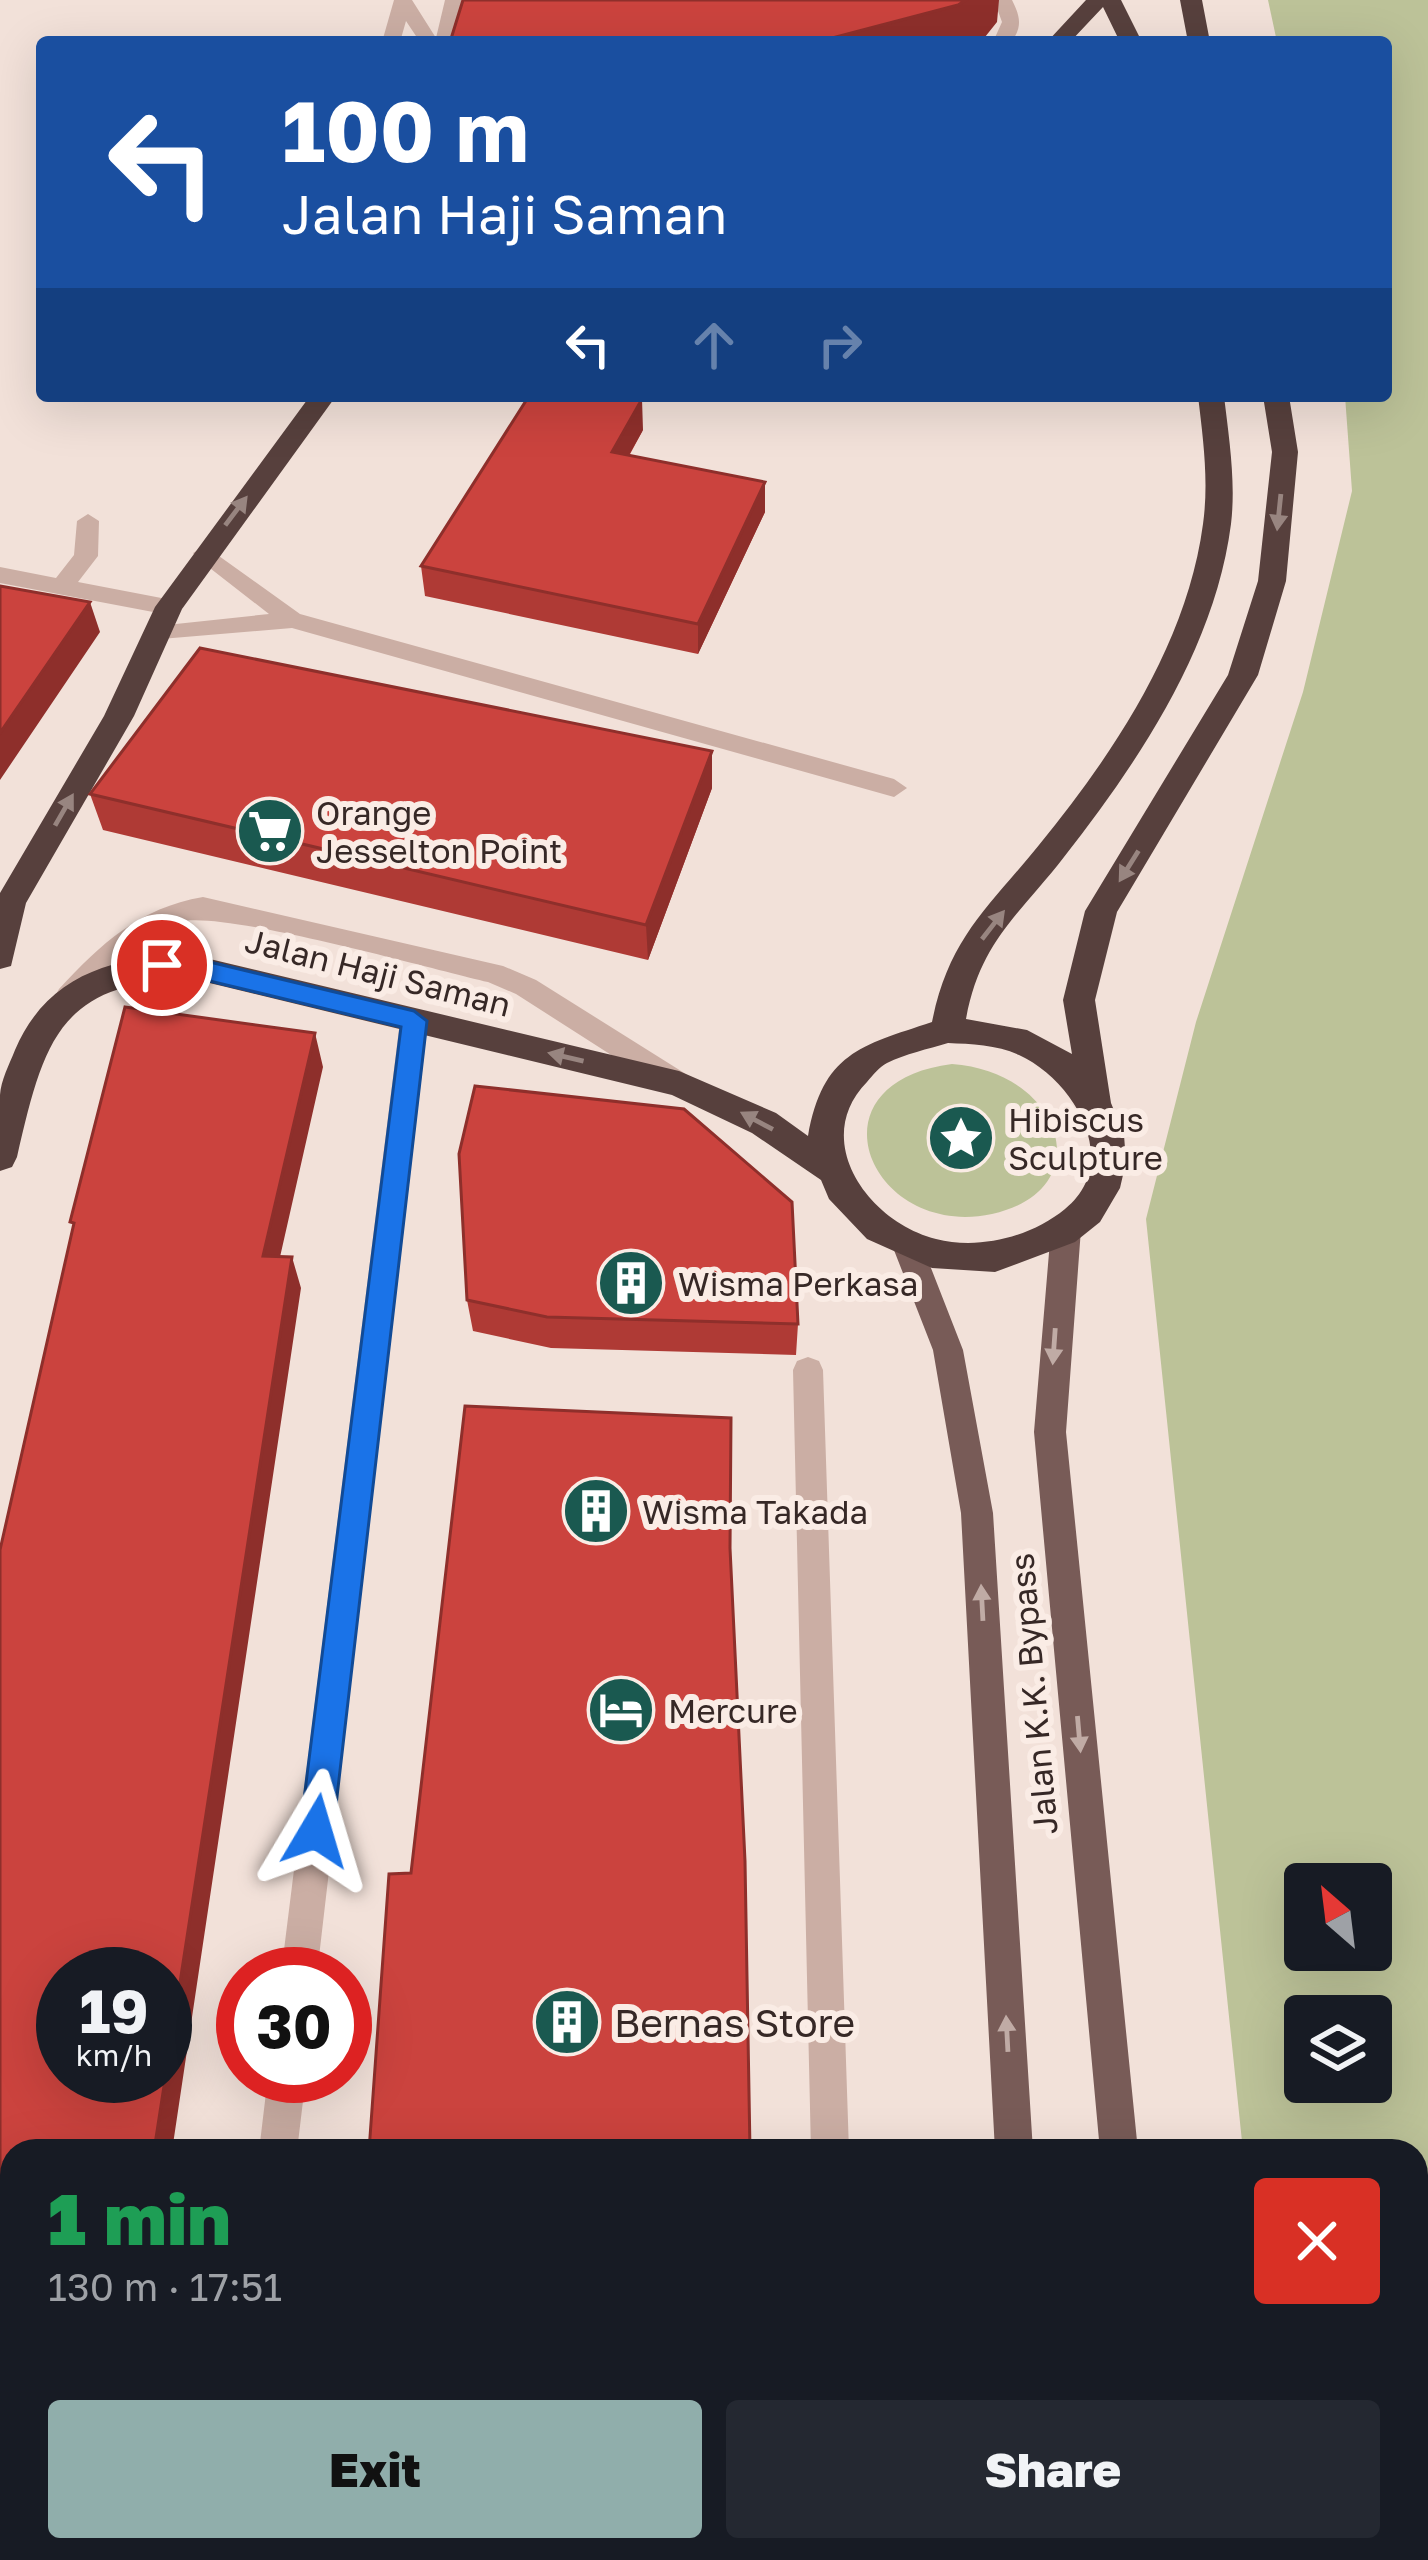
<!DOCTYPE html>
<meta charset="utf-8">
<style>
body{margin:0;font-family:"Golos Text",sans-serif;background:#242831;color:#f1f3f6;height:100vh;display:flex;flex-direction:column;font-size:45px;white-space:nowrap}
*{box-sizing:border-box;margin:0}
p{font-size:39px;color:#9ea1a6}
.icon{flex:none;width:66px;height:66px;fill:none;stroke:currentColor;stroke-width:2;stroke-linecap:round;stroke-linejoin:round}
.map{position:relative;flex:1;overflow:hidden}
.sheet{position:absolute;left:0px;top:2139px;width:1428px;height:423px;display:flex;flex-direction:column;background:#171b24;border-radius:36px 36px 0 0;box-shadow:0 12px 48px #0002}
.sheet>*{flex:none}
.guide{position:absolute;left:36px;top:36px;width:1356px;height:366px;border-radius:12px;box-shadow:0 12px 48px #0002;background:#1a4fa0;color:#fff;overflow:hidden}
.needle{width:78px;rotate:332deg}
.tools{position:absolute;left:1284px;top:1863px;display:grid;gap:24px}
.tools a{display:grid;place-items:center;width:108px;height:108px;border-radius:12px;background:#171b24;box-shadow:0 12px 48px #0002;font-size:60px}
.speed{position:absolute;left:36px;top:1947px;display:flex;gap:24px;font-size:60px;font-weight:700;text-align:center}
.speed>*{display:grid;place-content:center;width:156px;height:156px;border-radius:50%;background:#171b24;box-shadow:0 12px 48px #0002;line-height:1}
.speed small{font-size:30px;font-weight:400}
.speed .limit{border:18px solid #d22;background:#fff;color:#111}
.pin{position:absolute;display:grid;place-items:center;width:102px;height:102px;color:#fff;margin:-51px;border:6px solid #fff;border-radius:50%;box-shadow:0 3px 12px #0007}
.me{position:absolute;width:132px;margin:-66px;rotate:7deg;stroke-linejoin:round;filter:drop-shadow(0 0 9px #0008)}
.turn{display:flex;align-items:center;gap:42px;height:252px;padding:0 48px;font-size:54px}
.turn .icon{width:156px;height:156px;stroke-width:2.5}
.turn b{display:block;font-size:84px;line-height:102px}
.lanes{display:flex;align-items:center;height:114px;padding:0 48px;background:#0003;justify-content:center;gap:60px;direction:ltr}
.lanes .off{opacity:.35}
.round{display:grid;place-items:center;flex:none;width:126px;height:126px;border-radius:12px;background:#242831}
.head{display:flex;align-items:center;justify-content:space-between;height:204px;padding:0 48px}
h1{font-size:72px;font-weight:800;line-height:90px;color:#1e9e55}
.cta{display:flex;gap:24px;margin-top:auto;padding:24px 48px}
.cta a{flex:1;height:138px;border-radius:12px;background:#90aeab;color:#111;font-size:48px;font-weight:800;line-height:138px;text-align:center}
.cta a+a{background:#242831;color:#f1f3f6}
.map>svg:first-child{display:block}
.green{fill:#bcc298;fill-rule:evenodd}
.lines{fill:none;stroke-linecap:round;stroke-linejoin:round}
.minor{fill:#cbaea4;fill-rule:evenodd}
.major{fill:#785b57;fill-rule:evenodd}
.highway{fill:#57403d;fill-rule:evenodd}
.wall{fill:#af3a35}
.shaded-wall{fill:#8e2f2b}
.building{fill:#cb433e;stroke:#8e2f2b;stroke-width:3;fill-rule:evenodd}
.oneway{fill:#988580}
.oneway2{fill:#c0aba5}
.route{fill:#1a73e8;stroke:#114b97;stroke-width:3}
.labels{text-anchor:middle;dominant-baseline:central;stroke-width:12;stroke-linejoin:round;paint-order:stroke}
.poi-label{font-size:33px;fill:#362826;stroke:#faece5;text-anchor:start}
.street-label{font-size:33px;fill:#362826;stroke:#faece5}
.near-poi-label{font-size:39px;fill:#362826;stroke:#faece5;text-anchor:start}
</style>
<div class="map">
<svg width="1428" height="2560" viewBox="0 0 1428 2560">
<rect width="100%" height="100%" fill="#f2e1d9"/>
<!-- green -->
<path class="green" d="M1268,0H1428V2560H1288L1286,2550H1416V2151H1243L1146,1219L1196,1022L1303,692L1352,491L1345,396H1386V42H1277ZM1305,1884H1371V1950H1305ZM1305,2016H1371V2082H1305Z
M952,1064C1063,1072 1101,1190 992,1214C870,1240 804,1083 952,1064Z"/>
<g class="lines">
<!-- minor -->
<path class="minor" d="M412,0L436,38L445,0H463L453,42H420L406,21L400,42H382L394,0Z
M994,0H1012C1020,16 1023,27 1011,42H993L1002,22Z
M88,514L99,521L98,556L78,582L177,601V613L169,615L0,583V567L56,578L74,555L77,521Z
M205,546L300,614L894,779L907,788L894,797L292,628L149,640L145,634L157,626L269,614L197,558L193,553Z
M203,897L503,966L536,980L689,1076L693,1084L689,1092H669L516,994L488,982C431,969 220,909 179,922C137,934 107,973 79,1003H59L55,996L59,989C102,943 139,908 203,897Z
M414,1010L428,1021L317,1974H281L400,1021Z
M808,1357L819,1361L823,1370L849,2151H811L793,1370L797,1361Z
M268,2076H306L297,2151H259Z
M209,2550H251L250,2560H208Z
M820,2550H862V2560H820Z"/>
<!-- major -->
<path class="major" d="M1066,1217L1076,1220L1081,1229L1066,1432L1138,2151H1100L1034,1432L1051,1229L1056,1220Z
M907,1233L917,1236L922,1245L963,1350L993,1513L1033,2151H995L961,1513L933,1350L892,1245L897,1236Z
M1016,2550H1058L1059,2560H1017Z
M1136,2550H1178L1179,2560H1137Z"/>
<!-- highway -->
<path class="highway" d="M1086,0H1121L1142,42H1120L1103,7L1070,42H1047Z
M1180,0H1202L1210,42H1188Z
M310,396H336L182,609L134,716L26,903L11,966L0,969V893L104,716L155,607Z
M1198,396H1224C1229,438 1236,482 1231,524C1215,648 1139,761 1064,857C1019,915 980,942 966,1019L1027,1030L1072,1054L1063,1000L1085,911L1228,675L1258,581L1272,452L1263,396H1289L1298,452L1286,581L1258,675L1117,912L1095,1000L1111,1103L1124,1135L1126,1162L1120,1188L1100,1222L1075,1242L995,1272L932,1268L867,1239L829,1199L821,1180L752,1133L672,1095L193,979C59,981 44,1040 17,1157L12,1167L0,1171C0,1146 0,1120 0,1095C1,1080 9,1065 15,1050C48,973 115,956 193,955L679,1071L776,1113L808,1136C823,1053 860,1046 932,1022C949,938 987,909 1039,845C1114,753 1187,644 1203,524C1209,481 1203,438 1198,396ZM948,1043C971,1044 998,1045 1019,1055C1074,1080 1123,1162 1065,1209C1031,1237 979,1250 936,1239C868,1222 810,1140 867,1082C873,1075 879,1067 887,1063C905,1054 928,1049 948,1043Z"/>
</g>
<!-- wall -->
<path class="wall" d="M643,430L629,456L765,482V512L698,654L425,596L421,566Z
M712,751V788L648,960L103,830L90,794Z
M467,1300L798,1324L796,1355L551,1348L473,1331Z"/>
<!-- shaded-wall -->
<path class="shaded-wall" d="M966,0H999L997,22L981,42H817Z
M642,399L643,430L613,483L612,452Z
M765,482V512L698,654V624Z
M90,602L100,632L0,780V733Z
M712,751V788L648,960L646,925Z
M315,1033L323,1067L273,1288L263,1256Z
M292,1257L301,1288L172,2151H154Z
M92,2550H113L111,2560H91Z"/>
<!-- building -->
<path class="building" d="M463,0H966L958,5L817,42H450Z
M529,396H626L642,399L612,452L765,482L698,624L421,566Z
M0,586L90,602L0,733Z
M200,648L712,751L646,925L90,794Z
M125,1007L315,1033L263,1256L292,1257L154,2151H12V2550H92L91,2560H0V1550L74,1223L70,1222ZM63,1974H165V2076H63Z
M475,1086L684,1109L792,1202L798,1324L547,1317L467,1300L459,1154Z
M465,1406L731,1418L730,1548L745,1861L750,2151H369L389,1874L411,1873Z"/>
<!-- one-way arrows -->
<defs><path id="oneway-solid" d="M-6-.8H1V-3.2L6.5 0L1 3.2V.8H-6Z" transform="scale(3)"/></defs>
<g class="oneway">
<use href="#oneway-solid" transform="translate(236 511) rotate(-53)"/>
<use href="#oneway-solid" transform="translate(1279 512) rotate(96)"/>
<use href="#oneway-solid" transform="translate(64 810) rotate(-60)"/>
<use href="#oneway-solid" transform="translate(1129 866) rotate(122)"/>
<use href="#oneway-solid" transform="translate(993 925) rotate(-52)"/>
<use href="#oneway-solid" transform="translate(566 1057) rotate(-167)"/>
<use href="#oneway-solid" transform="translate(757 1121) rotate(-152)"/>
</g>
<g class="oneway2">
<use href="#oneway-solid" transform="translate(1054 1346) rotate(94)"/>
<use href="#oneway-solid" transform="translate(982 1603) rotate(-93)"/>
<use href="#oneway-solid" transform="translate(1079 1734) rotate(85)"/>
<use href="#oneway-solid" transform="translate(1007 2034) rotate(-93)"/>
</g>
<!-- route -->
<path class="route" d="M162,956L193,958L414,1011L427,1021L333,1831L328,1842L316,1847L305,1842L300,1831L401,1027L193,977L154,972L150,965Z"/>
<!-- icons -->
<defs>
<g id="supermarket-disc" transform="scale(3.45)"><circle r="9.5" fill="#1a5950" stroke="#faece5"/><path d="M-6-5.5h2.5l.6 2H6L4.5 2H-2.5L-4.4-4H-6ZM-1.5 3.2a1.3 1.3 0 1 0 .1 0ZM3 3.2a1.3 1.3 0 1 0 .1 0Z" fill="#fff"/></g>
<g id="sight-disc" transform="scale(3.45)"><circle r="9.5" fill="#1a5950" stroke="#faece5"/><path d="M0-6L1.8-2.2L6-1.7L2.9 1.2L3.7 5.4L0 3.3L-3.7 5.4L-2.9 1.2L-6-1.7L-1.8-2.2Z" fill="#fff"/></g>
<g id="building-disc" transform="scale(3.45)"><circle r="9.5" fill="#1a5950" stroke="#faece5"/><path d="M-4-6H4V6H1V3H-1V6H-4ZM-2.5-4.3h1.7v1.8h-1.7ZM.8-4.3h1.7v1.8H.8ZM-2.5-1h1.7V.8h-1.7ZM.8-1h1.7V.8H.8Z" fill="#fff"/></g>
<g id="hotel-disc" transform="scale(3.45)"><circle r="9.5" fill="#1a5950" stroke="#faece5"/><path d="M-6-4.5h1.5V1H6V5H4.5V3h-9V5H-6ZM-4 0a1.8 1.8 0 1 1 3.6 0ZM.5 0V-2.5h3Q6-2.5 6 0Z" fill="#fff"/></g>
</defs>
<g fill-rule="evenodd">
<use href="#supermarket-disc" x="270" y="831"/>
<use href="#sight-disc" x="961" y="1138"/>
<use href="#building-disc" x="631" y="1283"/>
<use href="#building-disc" x="596" y="1511"/>
<use href="#hotel-disc" x="621" y="1710"/>
<use href="#building-disc" x="567" y="2022"/>
</g>
<g class="labels">
<!-- poi labels -->
<g class="poi-label">
<text x="316" y="812">Orange<tspan x="316" dy="38">Jesselton Point</tspan></text>
<text x="1008" y="1119">Hibiscus<tspan x="1008" dy="38">Sculpture</tspan></text>
<text x="678" y="1283">Wisma Perkasa</text>
<text x="642" y="1511">Wisma Takada</text>
<text x="668" y="1710">Mercure</text>
</g>
<!-- street labels -->
<g class="street-label">
<text transform="translate(378 972) rotate(14)">Jalan Haji Saman</text>
<text transform="translate(1033 1694) rotate(-95)">Jalan K.K. Bypass</text>
</g>
<!-- near-poi labels -->
<g class="near-poi-label">
<text x="614" y="2022">Bernas Store</text>
</g>
</g>
</svg>
<div class="tools">
<a><svg class="needle" viewBox="-14 -14 28 28"><path d="M0-13l5 13h-10z" fill="#e53935"/><path d="M0 13l5-13h-10z" fill="#9ea1a6"/></svg></a>
<a><svg class="icon" aria-label="layers" viewBox="0 0 24 24"><path d="M12 4l9 5-9 5-9-5zM3 14l9 5 9-5"/></svg></a>
</div>
<div class="speed"><div>19<small>km/h</small></div><div class="limit">30</div></div>
<div class="pin" style="left:162px;top:965px;background:#d93025"><svg class="icon" aria-label="arrive" viewBox="0 0 24 24"><path d="M6 21V4h12l-3 4 3 4H6"/></svg></div>
<svg class="me" style="left:316px;top:1831px" viewBox="-20 -20 40 40"><path d="M0-17L14 15 0 8-14 15z" fill="#1a73e8" stroke="#fff" stroke-width="4"/></svg>
<div class="guide">
<div class="turn"><svg class="icon" aria-label="left" viewBox="0 0 24 24"><path d="M17 20v-9H6M10 6l-5 5 5 5"/></svg><div><b>100 m</b>Jalan Haji Saman</div></div>
<div class="lanes"><svg class="icon" aria-label="left" viewBox="0 0 24 24"><path d="M17 20v-9H6M10 6l-5 5 5 5"/></svg><svg class="icon off" aria-label="ahead" viewBox="0 0 24 24"><path d="M12 20V5M6 11l6-6 6 6"/></svg><svg class="icon off" aria-label="right" viewBox="0 0 24 24"><path d="M7 20v-9h11M14 6l5 5-5 5"/></svg></div>
</div>
<section class="sheet">
<div class="head"><div><h1>1 min</h1><p>130 m · 17:51</p></div><a class="round" style="background:#d93025;color:#fff"><svg class="icon" aria-label="close" viewBox="0 0 24 24"><path d="M6 6l12 12M18 6L6 18"/></svg></a></div>
<div class="cta"><a>Exit</a><a>Share</a></div>
</section>
</div>
